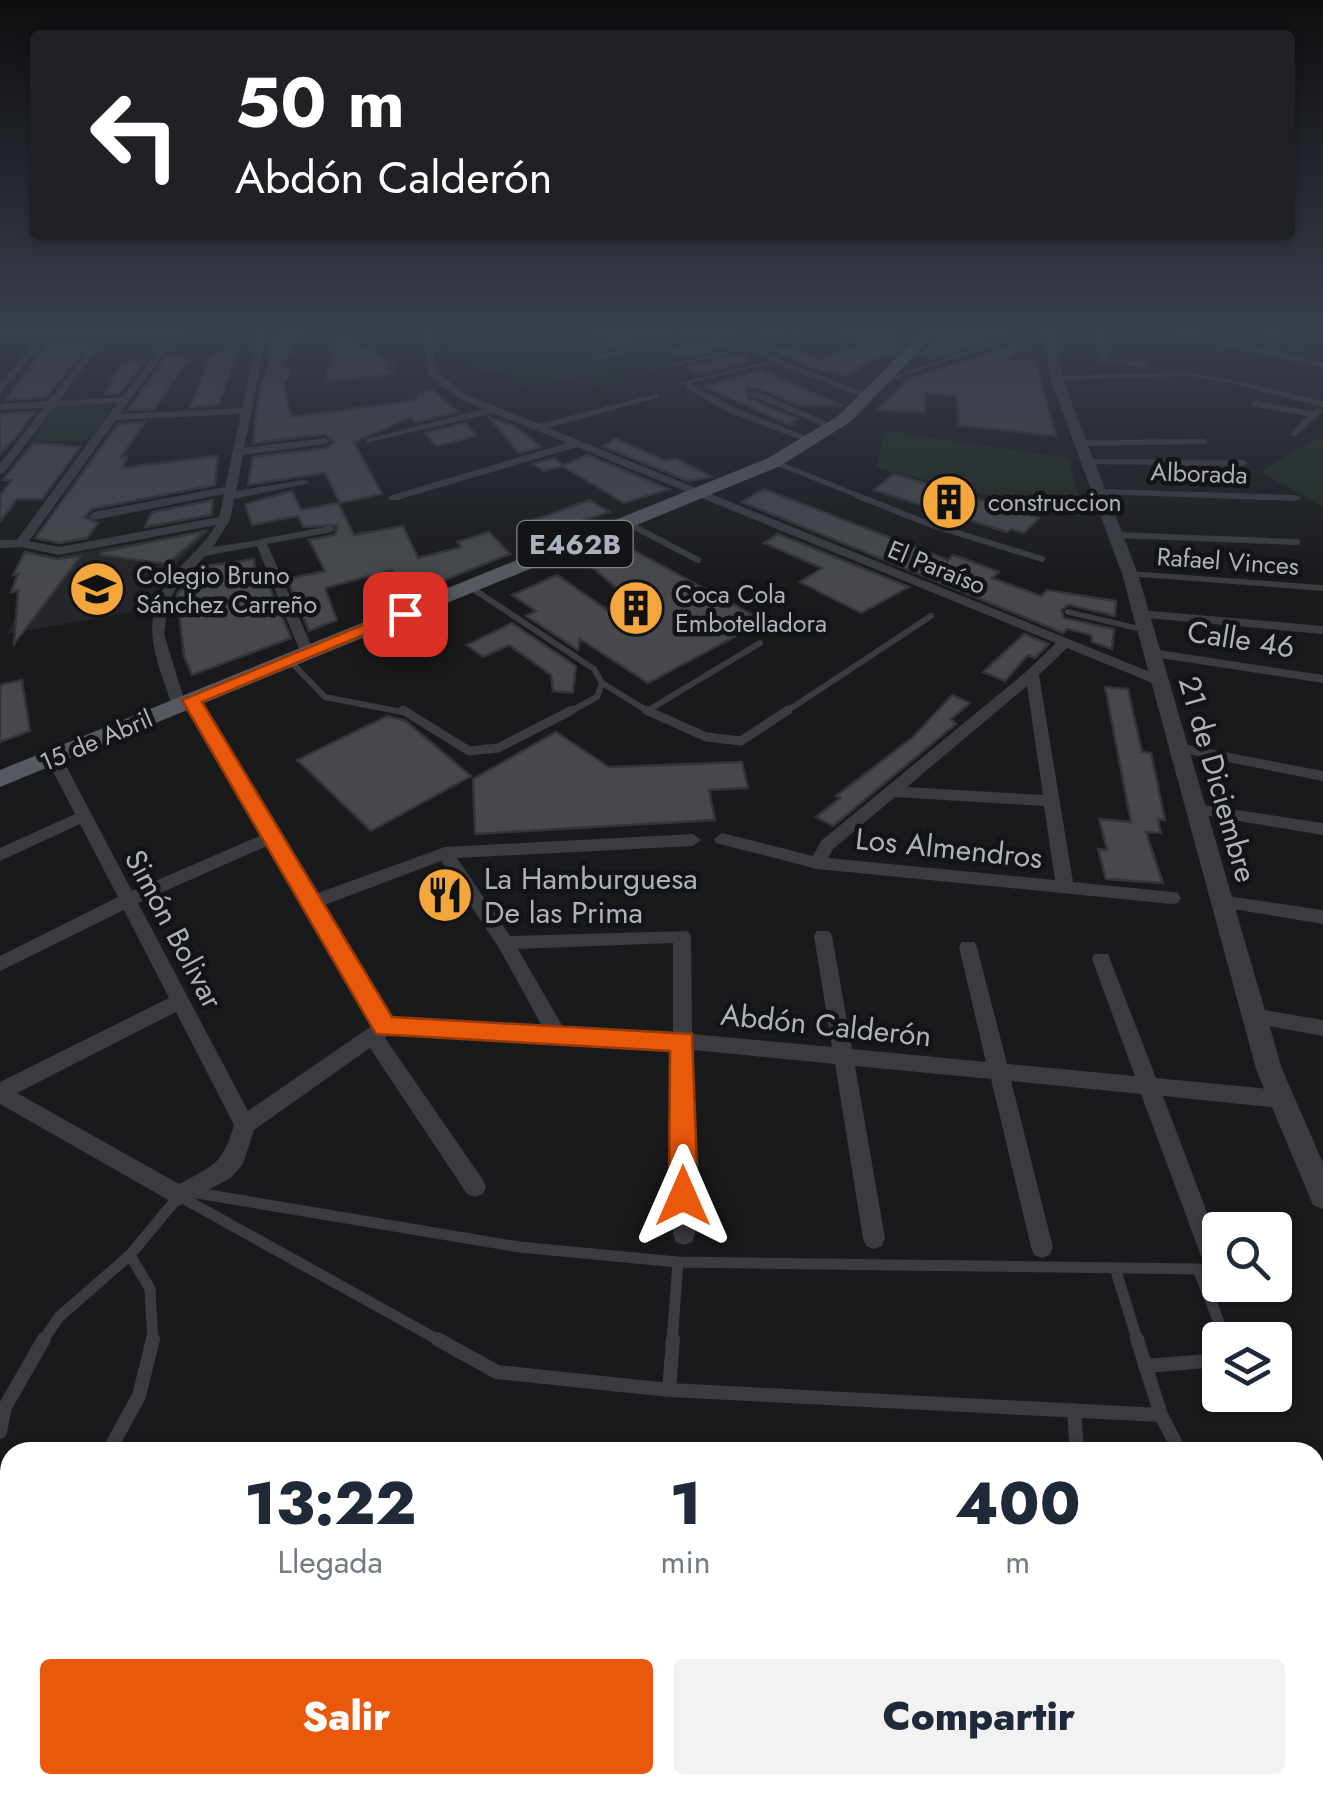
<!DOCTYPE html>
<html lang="es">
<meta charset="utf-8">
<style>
body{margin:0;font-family:Jost,sans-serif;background:#f2f2f3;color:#1f2937;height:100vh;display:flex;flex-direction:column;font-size:38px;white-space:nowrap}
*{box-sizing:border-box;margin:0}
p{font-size:32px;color:#747a83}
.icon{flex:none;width:55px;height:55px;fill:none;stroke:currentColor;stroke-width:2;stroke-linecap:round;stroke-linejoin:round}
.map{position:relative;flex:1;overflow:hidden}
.details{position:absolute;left:0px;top:1442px;width:1325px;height:352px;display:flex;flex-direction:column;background:#fff;border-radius:30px 30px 0 0;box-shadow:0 2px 8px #0004}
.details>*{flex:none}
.hud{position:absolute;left:30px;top:30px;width:1265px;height:210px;border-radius:10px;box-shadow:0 2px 8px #0004;background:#202124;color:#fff;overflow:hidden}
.controls{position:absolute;left:1202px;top:1212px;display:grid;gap:20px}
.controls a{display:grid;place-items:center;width:90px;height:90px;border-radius:10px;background:#fff;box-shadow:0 2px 8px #0004;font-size:50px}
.pin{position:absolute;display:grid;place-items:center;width:85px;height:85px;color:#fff;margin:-42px;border-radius:20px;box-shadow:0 5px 15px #0006}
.me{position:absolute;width:110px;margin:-55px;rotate:0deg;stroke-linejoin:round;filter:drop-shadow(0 0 8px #0008)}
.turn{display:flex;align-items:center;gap:35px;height:210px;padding:0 40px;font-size:45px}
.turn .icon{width:130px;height:130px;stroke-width:2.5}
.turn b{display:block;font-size:70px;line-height:85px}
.eta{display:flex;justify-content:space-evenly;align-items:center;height:170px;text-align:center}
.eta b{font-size:60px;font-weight:800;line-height:70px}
.action{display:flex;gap:20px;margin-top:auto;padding:20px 40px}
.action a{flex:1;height:115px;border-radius:10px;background:#ea580c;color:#fff;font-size:40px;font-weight:800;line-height:115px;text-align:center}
.action a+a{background:#f2f2f3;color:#1f2937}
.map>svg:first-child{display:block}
.built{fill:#252629}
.green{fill:#212a22}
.building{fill:#46484c;stroke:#333438;stroke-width:2.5}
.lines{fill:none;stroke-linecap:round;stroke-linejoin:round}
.service-far4{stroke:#3a3c41;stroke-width:5}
.service-far3{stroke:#3a3c41;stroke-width:6}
.service-far2{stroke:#3a3c41;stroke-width:9}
.service-far1{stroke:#3a3c41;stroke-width:11}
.service{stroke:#3a3c41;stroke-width:14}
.pedestrian{fill:#3a3c41;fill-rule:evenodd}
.minor{fill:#3a3c41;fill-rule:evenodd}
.tertiary{fill:#3a3c41;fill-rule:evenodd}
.primary{fill:#565960;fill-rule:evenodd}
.route{fill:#ea580c;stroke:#983908;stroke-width:2.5}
.labels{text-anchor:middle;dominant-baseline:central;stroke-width:9;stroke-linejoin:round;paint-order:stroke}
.far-street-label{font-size:25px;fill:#acb2bb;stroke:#141417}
.far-poi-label{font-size:25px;fill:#acb2bb;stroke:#141417;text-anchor:start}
.shield{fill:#141417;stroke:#7e838a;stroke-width:2.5}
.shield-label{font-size:28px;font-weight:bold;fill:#acb2bb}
.street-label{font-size:30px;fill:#acb2bb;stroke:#141417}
.poi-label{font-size:30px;fill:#acb2bb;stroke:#141417;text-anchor:start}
</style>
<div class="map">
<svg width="1323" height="1793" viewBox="0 0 1323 1793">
<rect width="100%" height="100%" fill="#191a1c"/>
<!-- built -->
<path class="built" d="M211,530L176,564L146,610L6,634L59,556Z"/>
<!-- green -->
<path class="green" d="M477,328H545L546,337L567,336L568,330L611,328L618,338L596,341L604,351L627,348L642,356H671L672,362L658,372L626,367L611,370L623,380L592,388L583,377L521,387L504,371L477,372L473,364L455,358L457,350L443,339L477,333Z
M114,404L89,441H32L54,407Z
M886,431L1068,458L1085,518L876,468Z
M1317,438L1323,439V507L1260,472Z"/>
<!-- building -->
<path class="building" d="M599,328H628L638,339L644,334L642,328H694L606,349Z
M829,328H858L905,344L896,354L869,360L851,376L814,369L771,350L787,346L819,361L864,343Z
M946,328H980L1005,334L927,361L932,356L921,355Z
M282,330H306L280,368H291L284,385L291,417L418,400L417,394L432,390L458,412L416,422L411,417L354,442L382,494L340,503L325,473L248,485L253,457L326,448L334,442L325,434L253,443L259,392L271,358H266L267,350Z
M340,333L396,366L388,368L394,374L325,381Z
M718,338L733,346L676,359L666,351L642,354Z
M1029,341L1007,360L1035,361L1056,436L959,425L956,396L926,393L925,412L876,410L910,378Z
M91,342L46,397L6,400L47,344Z
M236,352L219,405L190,407L212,354Z
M746,354L745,363L700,374L687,367Z
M189,357L155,409L128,410L165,358Z
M145,361L120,393L105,394L122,362Z
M761,370L843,406H800L758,388H746L748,398L797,419L789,422L795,425L792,426L705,387Z
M35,412L16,437L0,454V414Z
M490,418L515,426L541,447L519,453Z
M145,422L121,457L128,456L122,468L218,456L215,485L92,509L84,517L98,523L87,538L59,543L35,538L118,424Z
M466,423L476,436L436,446L425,433Z
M616,439L666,461L675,458L712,477L688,481L603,446Z
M33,443L80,447L42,499H17L0,522V495L12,480H3Z
M587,455L669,489L624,503L562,466L544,471L533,464L554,458L563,465Z
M894,474L1039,518L1024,533L1011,529L1007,532L874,490Z
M764,489L948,560L953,555L973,562L999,572L992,578L1041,596L1047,590L1116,601L1115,616L1069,605L1061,610L1064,618L1114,629L1112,649L1092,642L1091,635L1067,629L1063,633L742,502Z
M292,491L301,510L338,503L354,535L403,526L418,558L461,547L457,542L489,532L510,554L440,582L435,575L402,584L392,570L325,588L337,620L309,631L287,579L325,571L309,540L335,535L337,525L303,527L298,516L252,525L245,504Z
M213,500L211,515L145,527L152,512Z
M590,500L609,512L522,540L517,526Z
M205,531L168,564L101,555V552Z
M778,534L909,587L861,613L800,582L822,568L764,543Z
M626,546L764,621L648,683L580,639L578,650L526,616L536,611L512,595L557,575L622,620L635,604L587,563Z
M25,552L58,559L81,556L14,644L18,591L11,592L18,574L13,575Z
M254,559L255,574H259L263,584L268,583L291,638L192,675L184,656L177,594L201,566L229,563L231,579L234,562Z
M512,623L576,666L573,693L553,691L551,675L509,645L483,657L467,645Z
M1024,634L1049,644L1035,658L1028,655L1005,681L983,672Z
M22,680L30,731L0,742V690L2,684Z
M1105,687L1128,689L1142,752L1151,753L1165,820L1158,819L1161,833L1146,832L1163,883L1106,879L1098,849L1107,850L1099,819L1131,822Z
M952,695L970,703L951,719L956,724L833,826L816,817L840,798L836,796L913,737Z
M387,716L406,721L471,776L371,831L297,760Z
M556,732L609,767L742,762L748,788L709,790L715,820L475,834L473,779Z"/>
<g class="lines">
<!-- service-far4 -->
<path class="service-far4" d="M634,328L638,333
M774,462L862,497"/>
<!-- service-far3 -->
<path class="service-far3" d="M856,495L929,524L1042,559
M627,523L698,560
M1116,535L1297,542
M261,542L331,529
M470,587L594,669L602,683L597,697L567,713
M290,661L325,697L407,713
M602,683L651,713
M647,711L760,643
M784,713L931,616"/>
<!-- service-far2 -->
<path class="service-far2" d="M403,710L469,751L498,748L572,710
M646,710L706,737L741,741L788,710"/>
<!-- service-far1 -->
<path class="service-far1" d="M191,1192L519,1247L678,1262L1198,1269L1226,1340
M130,1255L150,1289L153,1342
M1115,1268L1138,1342
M42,1342L59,1317L130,1255L179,1196L442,1342
M672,1342L678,1262"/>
<!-- service -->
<path class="service" d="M437,1339L497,1372L669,1390L1161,1415
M1137,1339L1161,1415L1180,1452
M1145,1366L1220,1360
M669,1390L673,1339
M1074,1410L1077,1452
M0,1432L5,1407L44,1339
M108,1452L139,1396L153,1339
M1315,1529L1323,1528
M0,1538V1578
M1315,1757L1323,1758"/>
<!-- pedestrian -->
<path class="pedestrian" d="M589,328H595L599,340H595Z
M1050,334L1053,336L1052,337L1016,338L888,381L883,380L1013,335Z
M749,346L752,348L751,349L673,366L670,364Z
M776,359L779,361L778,362L681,385L678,383Z
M1190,372L1243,383L1240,385L1190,376L1056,380L1053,378L1056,376Z
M1130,571L1323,585V591L1127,576V572Z
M1068,609L1148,628L1150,630L1145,633L1065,614V610Z"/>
<!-- minor -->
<path class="minor" d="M175,328L180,331L120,414L242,408L259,328H268L244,448L325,438L330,441L325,444L243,455L236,491L304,480L310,483L234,499L230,520L213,547L265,539L315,654L313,657H303L301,654L257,546L205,556L176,588L168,603L164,634L184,699L191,696L198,700L315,894L445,847L693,834L701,840L693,846L457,858L510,936L688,931L691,936L692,1034L832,1047L814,936L817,931H829L832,936L852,1049L986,1062L959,947L962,942H974L977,947L1007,1064L1135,1076L1092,959L1094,954H1108L1156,1078L1280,1090L1287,1093L1290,1099L1287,1105L1280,1108L1163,1096L1220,1247L1217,1256L1209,1259L1201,1256L1141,1094L1011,1081L1053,1247L1050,1255L1042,1258L1034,1255L1031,1247L991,1079L855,1066L885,1238L882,1246L874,1249L866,1246L863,1238L835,1064L693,1050L695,1234L692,1242L684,1245L676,1242L673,1234V1049L388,1035L385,1038L483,1180L486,1187L483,1194L475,1197L467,1194L370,1048L254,1130L243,1164L232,1177L179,1206L0,1104V1082L169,998L124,910L0,971V956L118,897L80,824L0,861V848L75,814L46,758L49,754L54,753L62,758L132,891L262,835L186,704L184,708L179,709L172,705C153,650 136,615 180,567C193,553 206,542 216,525L59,555L21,547L0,548V540H17L117,403L54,407L4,473L0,474V464L43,408L0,410V404L48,401L104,331L109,334L59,401L122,397ZM241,414L225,487L94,512L88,516L94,520L224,494L219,517L59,547L29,541L116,420ZM269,845L373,1025L248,1111L138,903ZM441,861L499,948L542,1026L391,1019L322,906ZM673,943V1032L563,1027L518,949ZM176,1012L234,1125C222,1165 214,1165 179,1184L17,1093Z
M421,328H430L437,372L465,394L539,424L659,393V397L548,428L1165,678V684H1155L1067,648L1039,675L1073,882L1172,892L1178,893L1181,898L1178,903L1172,904L817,869L716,843L714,839L722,833L813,856L821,841L1027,671L1056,643L577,447L397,500H389V496L567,443L493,413L366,443V439L484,409L457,398L429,375ZM1027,686L1043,795L907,787ZM895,797L1044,806L1055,880L828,858L833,849Z
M711,328H722L743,339L784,328L820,339L822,341L817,344L787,333L750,343L779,359L874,396L865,398L773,363L719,334L595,360L590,357Z
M862,328H877L927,342L922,345Z
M1094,328H1103L1107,358L1143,362L1148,365L1146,367L1100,362Z
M1133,328L1177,329L1323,362V368L1177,335Z
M1253,328H1265L1297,340L1323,333V339L1296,346Z
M41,334L49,336L0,393V384Z
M1237,381L1323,401V407L1237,385Z
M689,383L736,408L818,441L809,443L728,412L686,388V384Z
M749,391H757L839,427L830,429L749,395Z
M1256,401L1313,411L1318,408L1323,411L1295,437L1290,434L1307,416L1252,406V402Z
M1203,439L1207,440V444L1081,446L1076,443L1081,440Z
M1089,459L1243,460L1248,463L1243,466L1085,464L1084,462Z
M1101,489L1296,495L1302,498L1296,501L1097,494L1095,492Z
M1141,610L1323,626V634L1136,617L1134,614Z
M1152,649L1323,675V683L1147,656V650Z
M1178,743L1323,771V781L1173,751L1170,748Z
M1196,804L1323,823V835L1190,813L1188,809L1190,805Z
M1221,895L1323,910V924L1215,906L1212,901L1215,896Z
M1253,1008L1323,1020V1036L1246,1022L1243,1016L1246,1010Z"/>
<!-- tertiary -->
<path class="tertiary" d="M163,328H260L254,331L0,342V334Z
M1043,328H1055L1062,378L1138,574L1282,1069L1323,1163V1209L1313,1205L1256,1069L1122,574L1050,378Z"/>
<!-- primary -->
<path class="primary" d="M927,328H942L850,422L780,466L0,787V770L768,458L838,416Z"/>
</g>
<!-- sky -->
<linearGradient id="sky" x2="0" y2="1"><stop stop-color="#0e0e0f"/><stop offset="0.57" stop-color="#383e4b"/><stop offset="1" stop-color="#383e4b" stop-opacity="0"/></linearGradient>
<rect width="1323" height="579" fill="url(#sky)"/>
<!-- route -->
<path class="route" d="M399,610L414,614L202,702L392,1017L692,1034L698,1196L693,1205L683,1209L673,1205L669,1196L670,1051L376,1034L182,700Z"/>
<!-- icons -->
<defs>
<g id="building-disc" transform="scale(2.875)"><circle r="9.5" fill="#f2a63b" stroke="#141417"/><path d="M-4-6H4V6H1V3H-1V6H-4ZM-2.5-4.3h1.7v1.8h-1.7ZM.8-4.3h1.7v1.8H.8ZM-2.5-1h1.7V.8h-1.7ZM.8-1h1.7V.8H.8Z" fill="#111"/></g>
<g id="university-disc" transform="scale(2.875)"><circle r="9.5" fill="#f2a63b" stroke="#141417"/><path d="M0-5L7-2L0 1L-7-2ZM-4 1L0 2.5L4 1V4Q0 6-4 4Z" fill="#111"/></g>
<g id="restaurant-disc" transform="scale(2.875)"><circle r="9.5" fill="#f2a63b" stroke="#141417"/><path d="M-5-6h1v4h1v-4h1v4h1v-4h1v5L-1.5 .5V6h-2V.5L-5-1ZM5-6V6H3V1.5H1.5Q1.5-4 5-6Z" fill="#111"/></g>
</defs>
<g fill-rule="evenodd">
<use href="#building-disc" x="949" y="502"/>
<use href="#university-disc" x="97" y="589"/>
<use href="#building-disc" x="636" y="608"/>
<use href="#restaurant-disc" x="445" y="895"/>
</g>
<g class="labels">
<!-- far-street labels -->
<g class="far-street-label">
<text transform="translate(1199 473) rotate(2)">Alborada</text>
<text transform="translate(1228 561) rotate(4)">Rafael Vinces</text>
<text transform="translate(937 567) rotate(22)">El Paraíso</text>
<text transform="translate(96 740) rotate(-23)">15 de Abril</text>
</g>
<!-- far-poi labels -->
<g class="far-poi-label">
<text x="988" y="502">construccion</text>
<text x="136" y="575">Colegio Bruno<tspan x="136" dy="29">Sánchez Carreño</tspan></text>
<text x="675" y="594">Coca Cola<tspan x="675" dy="29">Embotelladora</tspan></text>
</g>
<!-- shield labels -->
<rect class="shield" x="517.5" y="521" width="115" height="46" rx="8"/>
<g class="shield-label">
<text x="575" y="544">E462B</text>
</g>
<!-- street labels -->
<g class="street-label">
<text transform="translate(1241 639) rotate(9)">Calle 46</text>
<text transform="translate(1218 779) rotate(74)">21 de Diciembre</text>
<text transform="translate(949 848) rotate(6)">Los Almendros</text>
<text transform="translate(174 929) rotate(62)">Simón Bolivar</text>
<text transform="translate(826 1025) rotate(6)">Abdón Calderón</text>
</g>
<!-- poi labels -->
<g class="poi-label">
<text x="484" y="878">La Hamburguesa<tspan x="484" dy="34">De las Prima</tspan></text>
</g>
</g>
</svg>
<div class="controls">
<a><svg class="icon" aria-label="search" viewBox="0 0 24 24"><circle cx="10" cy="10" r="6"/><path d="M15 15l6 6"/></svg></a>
<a><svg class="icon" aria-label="layers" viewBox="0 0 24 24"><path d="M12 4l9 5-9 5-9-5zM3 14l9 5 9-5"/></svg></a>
</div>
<div class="pin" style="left:405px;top:614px;background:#d93025"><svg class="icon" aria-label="arrive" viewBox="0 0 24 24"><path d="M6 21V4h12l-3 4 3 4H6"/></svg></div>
<svg class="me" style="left:683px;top:1196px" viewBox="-20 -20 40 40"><path d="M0-17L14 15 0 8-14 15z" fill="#ea580c" stroke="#fff" stroke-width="4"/></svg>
<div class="hud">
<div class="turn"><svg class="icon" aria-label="left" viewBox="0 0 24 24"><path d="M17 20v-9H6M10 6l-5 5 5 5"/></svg><div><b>50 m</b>Abdón Calderón</div></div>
</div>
<section class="details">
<div class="eta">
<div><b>13:22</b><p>Llegada</p></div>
<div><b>1</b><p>min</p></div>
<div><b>400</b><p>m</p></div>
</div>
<div class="action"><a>Salir</a><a>Compartir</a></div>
</section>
</div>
